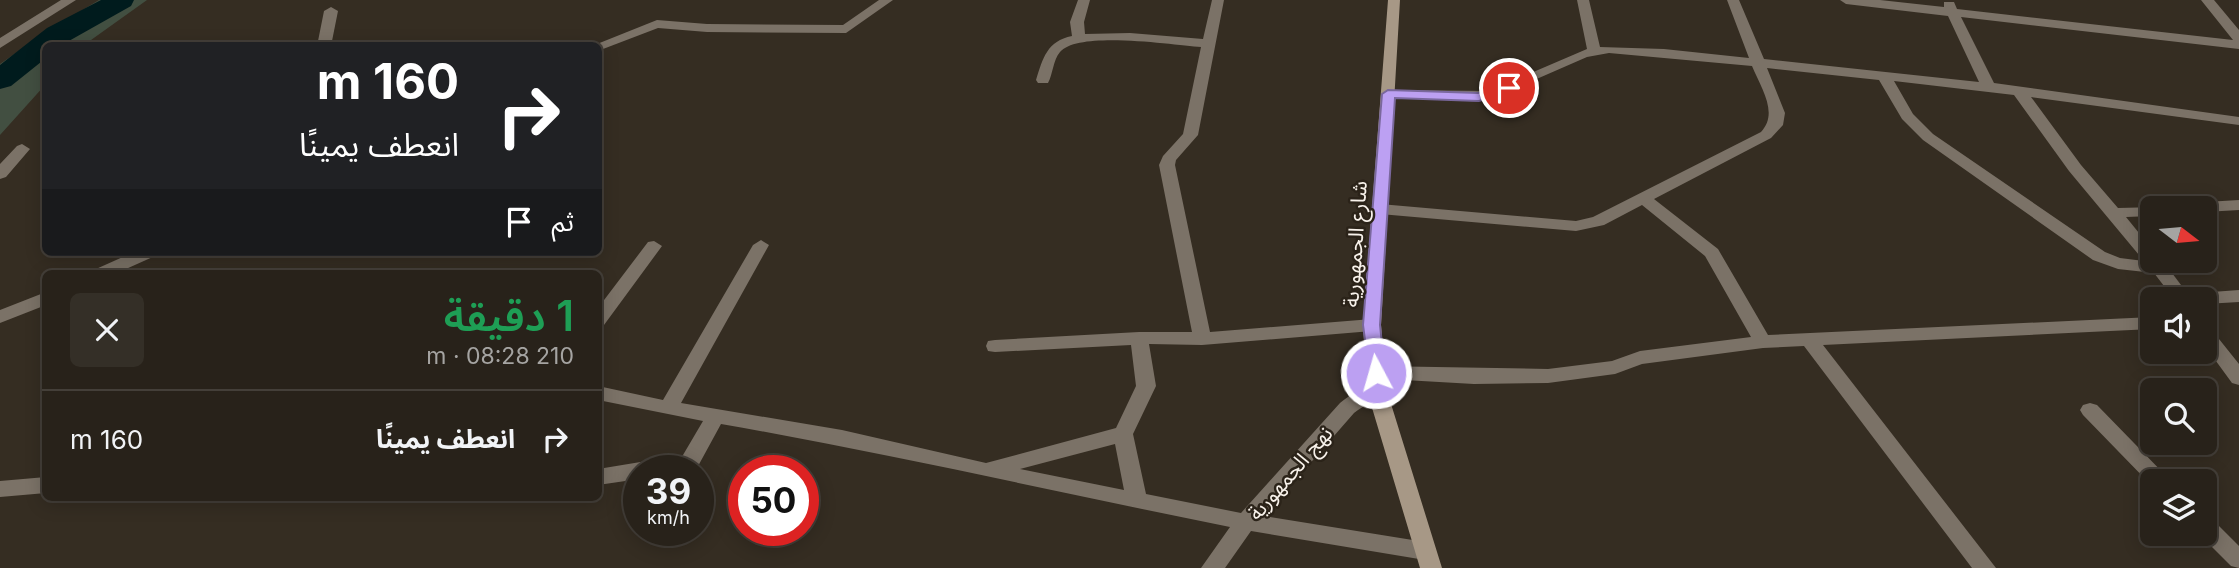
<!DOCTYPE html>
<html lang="ar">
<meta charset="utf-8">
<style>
body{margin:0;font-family:Inter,"Noto Sans Arabic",sans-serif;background:#342f27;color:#f1f3f6;direction:rtl;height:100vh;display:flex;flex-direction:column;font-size:26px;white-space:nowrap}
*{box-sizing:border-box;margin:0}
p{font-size:23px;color:#a5a4a2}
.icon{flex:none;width:38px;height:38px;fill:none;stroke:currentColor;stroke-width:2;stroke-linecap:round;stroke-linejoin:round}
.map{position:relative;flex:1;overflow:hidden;direction:ltr}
.details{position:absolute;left:42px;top:270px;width:560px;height:231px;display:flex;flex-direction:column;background:#28221a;border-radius:10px;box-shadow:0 4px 18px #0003,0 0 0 2px #443f39;direction:rtl}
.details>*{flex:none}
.top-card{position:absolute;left:42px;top:42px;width:560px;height:214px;border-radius:10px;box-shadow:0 4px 18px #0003,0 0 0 2px #443f39;direction:rtl;background:#202124;color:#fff;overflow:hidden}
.needle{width:46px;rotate:106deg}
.tools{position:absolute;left:2140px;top:196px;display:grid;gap:14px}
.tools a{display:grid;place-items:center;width:77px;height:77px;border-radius:10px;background:#28221a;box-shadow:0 4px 18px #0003,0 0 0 2px #443f39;font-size:35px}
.speed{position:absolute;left:623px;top:455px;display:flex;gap:14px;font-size:35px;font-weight:700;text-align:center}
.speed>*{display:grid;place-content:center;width:91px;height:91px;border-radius:50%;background:#28221a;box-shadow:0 4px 18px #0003,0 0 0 2px #443f39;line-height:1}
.speed small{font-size:18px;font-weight:400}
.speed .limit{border:10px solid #d22;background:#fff;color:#111}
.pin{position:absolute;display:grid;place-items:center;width:60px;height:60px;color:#fff;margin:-30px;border:4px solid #fff;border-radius:50%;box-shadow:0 2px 7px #0007}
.me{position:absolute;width:77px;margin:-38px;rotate:354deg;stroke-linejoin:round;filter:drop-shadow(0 0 5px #0008)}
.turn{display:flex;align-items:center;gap:24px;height:147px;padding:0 28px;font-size:32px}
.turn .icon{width:91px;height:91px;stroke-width:2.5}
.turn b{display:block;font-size:49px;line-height:60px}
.then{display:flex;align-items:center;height:66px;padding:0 28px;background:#0003;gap:14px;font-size:26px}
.round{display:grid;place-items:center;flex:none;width:74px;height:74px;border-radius:10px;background:#342f27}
.headline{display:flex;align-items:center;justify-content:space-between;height:119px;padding:0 28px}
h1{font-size:42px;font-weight:600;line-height:52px;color:#1e9e55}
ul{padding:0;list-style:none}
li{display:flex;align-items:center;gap:21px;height:98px;padding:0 28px;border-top:2px solid #443f39}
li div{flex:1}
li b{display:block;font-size:26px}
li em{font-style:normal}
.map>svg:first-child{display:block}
.green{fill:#424f41}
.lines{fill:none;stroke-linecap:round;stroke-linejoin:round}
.river{fill:#001b1d;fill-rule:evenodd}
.street{fill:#7b7267;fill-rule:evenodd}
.secondary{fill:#a79886;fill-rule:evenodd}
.route{fill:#bca0f2;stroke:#7a689d;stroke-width:2}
.labels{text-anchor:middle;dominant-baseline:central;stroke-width:5;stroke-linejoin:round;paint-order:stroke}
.street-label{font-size:21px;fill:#f8f2eb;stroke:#2b2319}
</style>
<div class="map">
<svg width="2239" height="568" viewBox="0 0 2239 568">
<rect width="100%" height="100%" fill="#352d22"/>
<!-- green -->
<path class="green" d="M99,0H147L84,45L46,46L45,85L0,135V64L46,32Z"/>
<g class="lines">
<!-- river -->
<path class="river" d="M101,0H134L131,6L60,46H46V58L11,86L0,89V65L47,28Z"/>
<!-- street -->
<path class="street" d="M61,0H76L0,48V38Z
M879,0H893L846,33L707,32L658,28L603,49L598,50V46H592L657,20L707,24L843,25Z
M1078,0H1090L1084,22L1085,34L1130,33L1203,39L1212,0H1224L1198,135L1176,160L1175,165L1210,332L1372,319L1378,321L1381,325L1378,329L1372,331L1202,345L1149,344L1156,386L1133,434L1146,494L1241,513L1340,403C1351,394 1369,382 1384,386L1387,391C1380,401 1363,405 1354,413L1264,516L1425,542L1433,545L1436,551L1433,557L1425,560L1251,531L1225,568H1201L1230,527C1060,493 892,454 721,424L697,468L685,471H639V479L598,485V469L683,455L703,421L598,400V386L663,400L753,245L761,240L769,245L681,403L842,430L986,463L1116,428L1136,386L1131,345L995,352L988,351L986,346L988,341L995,340L1139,332H1192L1159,165L1163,156L1183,134L1201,47C1174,45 1078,30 1060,52C1053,60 1053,74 1048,83H1038L1036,80C1043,58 1047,41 1072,36L1070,22ZM1115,444L1124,490L1020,469Z
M1577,0H1589L1600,47L1664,49L1749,58L1727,0H1739L1764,59L1979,82L1948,16L1846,4L1840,0H1880L1944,7V2H1954L1957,9L2233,40L2201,0H2214L2239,30V49L1961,17L1994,83L2239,117V125L2031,97L2081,165L2118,208L2158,207L2152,208V216L2126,217L2152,249V261H2163L2190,297L2198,293L2239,290V302L2205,304V299H2174L2154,273L2118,269L2093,260L1923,140L1902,119L1879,80L1767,68L1785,113L1783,125L1771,138L1654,199L1718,249L1768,335L2152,317V329L1823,345L1996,568H1972L1804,346L1763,348L1642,364L1615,374L1548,383L1474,384L1369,378L1367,373L1369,368L1376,366L1548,369L1612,361L1640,351L1751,337L1705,256L1642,205L1604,225L1576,231L1380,214L1372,209L1380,204L1576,221L1593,217L1761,132C1779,113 1761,88 1752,66L1609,53L1587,57L1491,99L1388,98L1381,94L1388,90L1489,91L1587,49ZM1894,81L2014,95L2069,171L2144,261L2120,258L2105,252L1933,134L1913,114Z
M331,7L338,11L331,46H317L324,11Z
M22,144L30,149L6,177L0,179V164L17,146Z
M2239,200V210L2205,212V208H2181L2189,203Z
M654,241L662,246L604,325L598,327V308L648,242Z
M134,252H157L155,256L117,273H93L96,269Z
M46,292V305L0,323V310Z
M2205,327L2211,329L2239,364V385L2232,383L2205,346Z
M2090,403L2097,405L2171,481H2152V486L2083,415L2080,410L2083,405Z
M46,477V493L0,497V481Z
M2205,517L2213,520L2239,546V568L2231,566L2199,534H2205Z"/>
<!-- secondary -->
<path class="secondary" d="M1388,0H1400L1381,325L1387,391L1442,568H1420L1367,391L1363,325Z"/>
</g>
<!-- route -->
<path class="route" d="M1509,84L1514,85V90L1479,101L1395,98L1380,325L1385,373L1376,379L1370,378L1363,325L1382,94L1388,90L1478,93Z"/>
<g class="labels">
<!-- street labels -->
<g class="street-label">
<text transform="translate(1355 244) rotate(-86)">شارع الجمهورية</text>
<text transform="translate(1290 473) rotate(-49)">نهج الجمهورية</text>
</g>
</g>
</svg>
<div class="tools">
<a><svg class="needle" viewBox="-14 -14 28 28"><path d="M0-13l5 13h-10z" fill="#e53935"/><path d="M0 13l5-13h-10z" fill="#a5a4a2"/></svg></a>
<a><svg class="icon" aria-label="sound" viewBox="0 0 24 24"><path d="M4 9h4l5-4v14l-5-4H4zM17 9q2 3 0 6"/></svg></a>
<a><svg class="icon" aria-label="search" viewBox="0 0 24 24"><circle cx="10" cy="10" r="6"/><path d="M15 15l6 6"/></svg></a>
<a><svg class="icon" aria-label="layers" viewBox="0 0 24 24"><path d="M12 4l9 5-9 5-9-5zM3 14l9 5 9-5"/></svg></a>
</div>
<div class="speed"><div>39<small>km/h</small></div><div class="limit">50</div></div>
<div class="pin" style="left:1509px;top:88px;background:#d93025"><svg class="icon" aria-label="arrive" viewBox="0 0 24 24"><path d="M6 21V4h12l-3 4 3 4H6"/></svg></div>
<svg class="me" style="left:1376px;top:373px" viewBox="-20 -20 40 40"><circle r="17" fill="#bca0f2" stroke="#fff" stroke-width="3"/><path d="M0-11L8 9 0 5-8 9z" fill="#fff"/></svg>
<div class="top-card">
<div class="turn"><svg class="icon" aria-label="right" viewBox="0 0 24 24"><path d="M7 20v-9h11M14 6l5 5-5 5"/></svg><div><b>160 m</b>انعطف يمينًا</div></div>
<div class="then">ثم<svg class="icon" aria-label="arrive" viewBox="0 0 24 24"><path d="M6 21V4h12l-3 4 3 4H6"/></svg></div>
</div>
<section class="details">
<div class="headline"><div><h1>1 دقيقة</h1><p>210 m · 08:28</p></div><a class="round"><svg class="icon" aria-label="close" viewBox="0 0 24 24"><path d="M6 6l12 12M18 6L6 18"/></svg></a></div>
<ul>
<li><svg class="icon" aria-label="right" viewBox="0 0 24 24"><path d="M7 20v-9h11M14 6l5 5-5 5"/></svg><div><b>انعطف يمينًا</b></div><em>160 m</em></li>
</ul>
</section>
</div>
